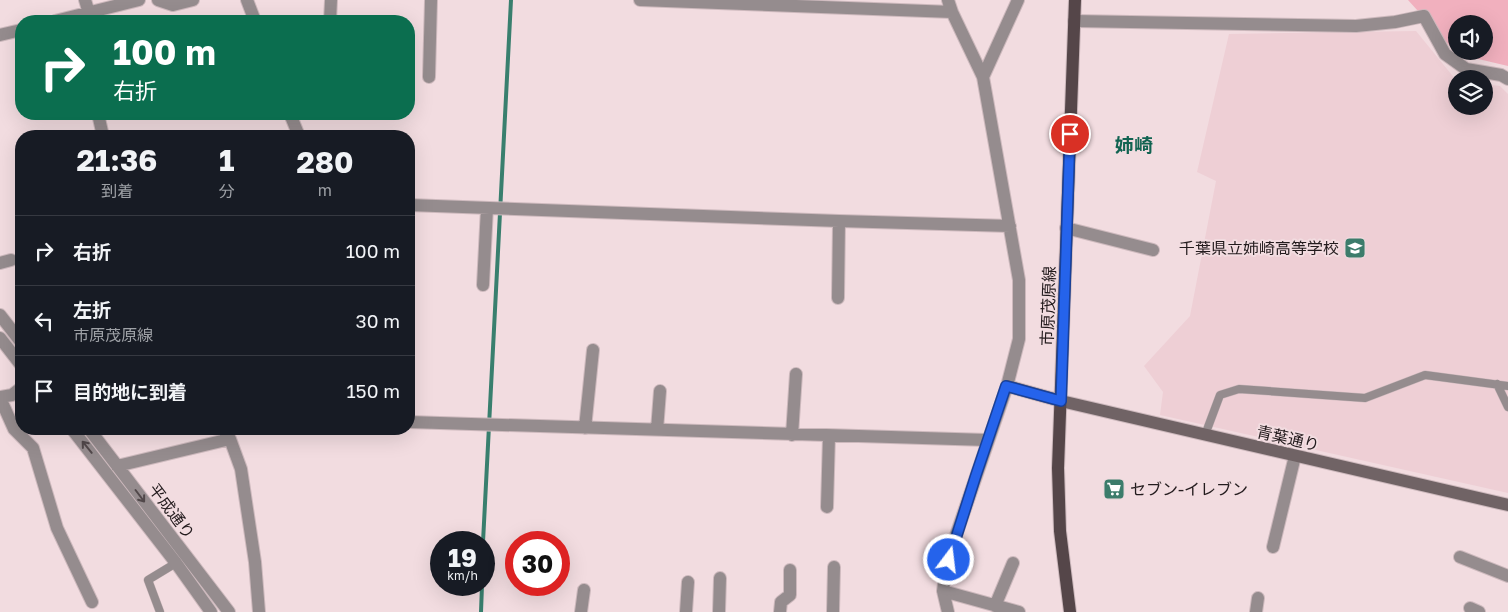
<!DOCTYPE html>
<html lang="ja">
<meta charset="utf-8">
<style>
body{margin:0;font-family:"Golos Text","Noto Sans JP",sans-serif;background:#20242c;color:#f1f3f6;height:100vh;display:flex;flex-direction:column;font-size:19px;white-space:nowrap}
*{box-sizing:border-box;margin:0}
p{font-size:16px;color:#9ea1a6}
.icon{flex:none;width:28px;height:28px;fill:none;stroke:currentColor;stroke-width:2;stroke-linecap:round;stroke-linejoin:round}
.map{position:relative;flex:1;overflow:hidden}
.drawer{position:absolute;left:15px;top:130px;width:400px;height:305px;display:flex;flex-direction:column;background:#171b24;border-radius:20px;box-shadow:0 5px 20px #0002}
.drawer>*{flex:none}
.banner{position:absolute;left:15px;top:15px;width:400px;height:105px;border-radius:20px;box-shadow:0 5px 20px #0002;background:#0b6e4f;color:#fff;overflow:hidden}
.tools{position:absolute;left:1448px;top:15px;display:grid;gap:10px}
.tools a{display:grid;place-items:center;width:45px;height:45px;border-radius:50%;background:#171b24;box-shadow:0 5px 20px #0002;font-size:25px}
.speed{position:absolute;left:430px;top:531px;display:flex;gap:10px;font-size:25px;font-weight:700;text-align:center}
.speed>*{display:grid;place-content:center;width:65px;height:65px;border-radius:50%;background:#171b24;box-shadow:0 5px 20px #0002;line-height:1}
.speed small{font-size:12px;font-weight:400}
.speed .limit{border:8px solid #d22;background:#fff;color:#111}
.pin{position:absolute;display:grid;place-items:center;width:42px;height:42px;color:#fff;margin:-21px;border:2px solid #fff;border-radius:50%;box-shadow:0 1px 5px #0007}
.me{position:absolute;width:55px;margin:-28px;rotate:15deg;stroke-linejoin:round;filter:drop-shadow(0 0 4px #0008)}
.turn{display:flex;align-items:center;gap:18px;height:105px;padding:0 15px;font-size:22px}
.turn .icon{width:65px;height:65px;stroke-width:2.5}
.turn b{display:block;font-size:35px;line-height:42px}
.eta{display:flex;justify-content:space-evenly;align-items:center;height:85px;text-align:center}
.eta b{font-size:30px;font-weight:700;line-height:35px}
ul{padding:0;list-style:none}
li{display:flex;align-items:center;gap:15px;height:70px;padding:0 15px;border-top:1px solid #363941}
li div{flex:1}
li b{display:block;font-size:19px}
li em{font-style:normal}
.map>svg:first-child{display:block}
.built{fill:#eecfd5}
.green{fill:#f1b0be;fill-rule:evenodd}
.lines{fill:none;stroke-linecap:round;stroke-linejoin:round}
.stream{stroke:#397f6e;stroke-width:4}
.lane-casing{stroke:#cdb9bd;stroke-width:9}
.street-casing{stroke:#cdb9bd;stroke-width:14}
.secondary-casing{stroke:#cdb9bd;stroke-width:14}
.primary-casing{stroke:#cdb9bd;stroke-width:14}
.lane{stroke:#958c8e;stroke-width:8}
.street{stroke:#958c8e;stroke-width:12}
.secondary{stroke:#706365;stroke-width:12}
.primary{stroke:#554649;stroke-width:12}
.oneway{stroke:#51484a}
.route-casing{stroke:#184099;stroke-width:12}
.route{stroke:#2563eb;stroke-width:9}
.labels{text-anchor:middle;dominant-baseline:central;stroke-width:4;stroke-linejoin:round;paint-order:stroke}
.poi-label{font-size:16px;fill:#231b1d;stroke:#f2dce0;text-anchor:end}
.street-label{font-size:16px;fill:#231b1d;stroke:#f2dce0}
.quarter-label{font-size:19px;font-weight:bold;fill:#116351;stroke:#f2dce0}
</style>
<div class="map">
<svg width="1508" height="612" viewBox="0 0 1508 612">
<rect width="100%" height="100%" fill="#f2dce0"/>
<!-- built -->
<path class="built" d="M1416,31L1456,80V106H1484V84L1500,86L1508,94V493L1160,415L1163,392L1144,366L1190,316L1216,181L1197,172L1229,34Z"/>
<!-- green -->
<path class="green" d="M1408,0H1508V66L1457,54ZM1456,24H1484V51H1456Z"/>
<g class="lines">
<!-- stream -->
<path class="stream" d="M483,542L511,0
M481,612L482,585"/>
<!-- lane casing -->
<g class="lane-casing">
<path id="lane" d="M1497,384L1508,407
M1205,435L1220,395L1239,389L1365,398L1425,375L1508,386
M160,612L148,580L176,563"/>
</g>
<!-- street casing -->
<g class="street-casing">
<path id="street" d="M85,0L89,13
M158,0L173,5L193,0
M247,0L255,21
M640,0L952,12
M55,21L139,0
M330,21L331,0
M1074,21L1356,26L1395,22L1424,16L1445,54L1466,69L1501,75L1508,79
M0,35L21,30
M429,77L431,0
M983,77L1018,0
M98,114L103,136
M290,114L299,136
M409,205L839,221L1010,226
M1066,228L1153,250
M0,263L11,260
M483,285L487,208
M838,298L839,221
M0,315L21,342
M0,338L21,365
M0,397L12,395L21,388
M0,398L14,429L33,448L57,528L92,602
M409,422L987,440
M585,428L593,350
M72,429L176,563L211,612
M89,429L229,612
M223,429L230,439L241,469L255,562L259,612
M657,430L660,391
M792,435L796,374
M117,466L230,439
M827,507L829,436
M1273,547L1295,456
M1460,557L1508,576
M943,591L1019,612
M995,606L1013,563
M1470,608L1479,612
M581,612L584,590
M686,612L688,582
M719,612L720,578
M780,612L781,602L790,595V570
M833,612L834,567
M948,612L943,591L945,576L953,544L1007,386L1019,339V280L983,77L952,12L948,0
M1256,612L1258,598"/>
</g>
<!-- secondary casing -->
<g class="secondary-casing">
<path id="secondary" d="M1007,386L1061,401L1508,505"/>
</g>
<!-- primary casing -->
<g class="primary-casing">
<path id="primary" d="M1070,612L1060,531L1058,468L1075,0"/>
</g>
<!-- lane -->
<use href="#lane" class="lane"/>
<!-- street -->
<use href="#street" class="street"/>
<!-- secondary -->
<use href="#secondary" class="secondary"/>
<!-- primary -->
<use href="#primary" class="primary"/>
</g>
<!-- one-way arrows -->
<defs><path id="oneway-shaft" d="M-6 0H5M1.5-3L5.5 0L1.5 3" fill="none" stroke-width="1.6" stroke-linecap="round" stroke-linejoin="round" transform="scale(1.25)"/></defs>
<g class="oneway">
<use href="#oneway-shaft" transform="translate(87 447) rotate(-129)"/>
<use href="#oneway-shaft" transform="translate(140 496) rotate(53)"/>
</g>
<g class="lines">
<!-- route casing -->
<g class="route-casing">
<path id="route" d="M949,560L976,475L1006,386L1061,401L1070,134"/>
</g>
<!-- route -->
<use href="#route" class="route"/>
</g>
<!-- icons -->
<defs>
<g id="school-square" transform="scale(1.125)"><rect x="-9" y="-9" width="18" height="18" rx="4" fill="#3c7c6b" stroke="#f2dce0"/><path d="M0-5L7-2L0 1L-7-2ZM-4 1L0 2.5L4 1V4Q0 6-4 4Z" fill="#fff"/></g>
<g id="supermarket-square" transform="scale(1.125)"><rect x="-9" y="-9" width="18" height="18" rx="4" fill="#3c7c6b" stroke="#f2dce0"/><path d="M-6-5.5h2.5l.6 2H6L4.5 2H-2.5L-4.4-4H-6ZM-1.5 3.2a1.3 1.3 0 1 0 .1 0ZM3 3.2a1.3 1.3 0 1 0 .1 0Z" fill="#fff"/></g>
</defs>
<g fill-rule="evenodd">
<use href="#school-square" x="1355" y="248"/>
<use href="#supermarket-square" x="1114" y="489"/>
</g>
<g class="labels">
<!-- poi labels -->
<g class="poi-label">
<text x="1339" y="248">千葉県立姉崎高等学校</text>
<text x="1130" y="489" text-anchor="start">セブン-イレブン</text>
</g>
<!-- street labels -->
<g class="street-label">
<text transform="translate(1048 306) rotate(-88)">市原茂原線</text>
<text transform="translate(1288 438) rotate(13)">青葉通り</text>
<text transform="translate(172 511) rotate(53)">平成通り</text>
</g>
<!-- quarter labels -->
<g class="quarter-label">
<text x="1134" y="144">姉崎</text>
</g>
</g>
</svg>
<div class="tools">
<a><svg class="icon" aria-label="sound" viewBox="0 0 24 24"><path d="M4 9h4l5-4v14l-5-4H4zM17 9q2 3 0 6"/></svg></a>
<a><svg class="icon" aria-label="layers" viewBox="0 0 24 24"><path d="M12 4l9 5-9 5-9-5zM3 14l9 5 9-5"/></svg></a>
</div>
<div class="speed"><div>19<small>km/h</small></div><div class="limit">30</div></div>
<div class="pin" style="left:1070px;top:134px;background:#d93025"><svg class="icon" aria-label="arrive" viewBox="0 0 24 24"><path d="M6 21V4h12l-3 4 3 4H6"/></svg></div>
<svg class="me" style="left:949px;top:560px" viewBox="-20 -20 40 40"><circle r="17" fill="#2563eb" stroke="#fff" stroke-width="3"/><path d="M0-11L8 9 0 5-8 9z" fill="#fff"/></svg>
<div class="banner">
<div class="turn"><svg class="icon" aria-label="right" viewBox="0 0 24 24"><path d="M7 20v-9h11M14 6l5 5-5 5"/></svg><div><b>100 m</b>右折</div></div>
</div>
<section class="drawer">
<div class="eta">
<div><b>21:36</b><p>到着</p></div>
<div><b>1</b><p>分</p></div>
<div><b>280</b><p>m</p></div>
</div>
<ul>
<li><svg class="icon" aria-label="right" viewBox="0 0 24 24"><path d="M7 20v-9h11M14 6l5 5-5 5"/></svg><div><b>右折</b></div><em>100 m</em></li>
<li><svg class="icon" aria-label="left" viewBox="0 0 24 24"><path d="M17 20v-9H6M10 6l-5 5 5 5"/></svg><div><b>左折</b><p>市原茂原線</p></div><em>30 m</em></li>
<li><svg class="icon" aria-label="arrive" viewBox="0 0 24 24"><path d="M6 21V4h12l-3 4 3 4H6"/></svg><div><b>目的地に到着</b></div><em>150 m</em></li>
</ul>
</section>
</div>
